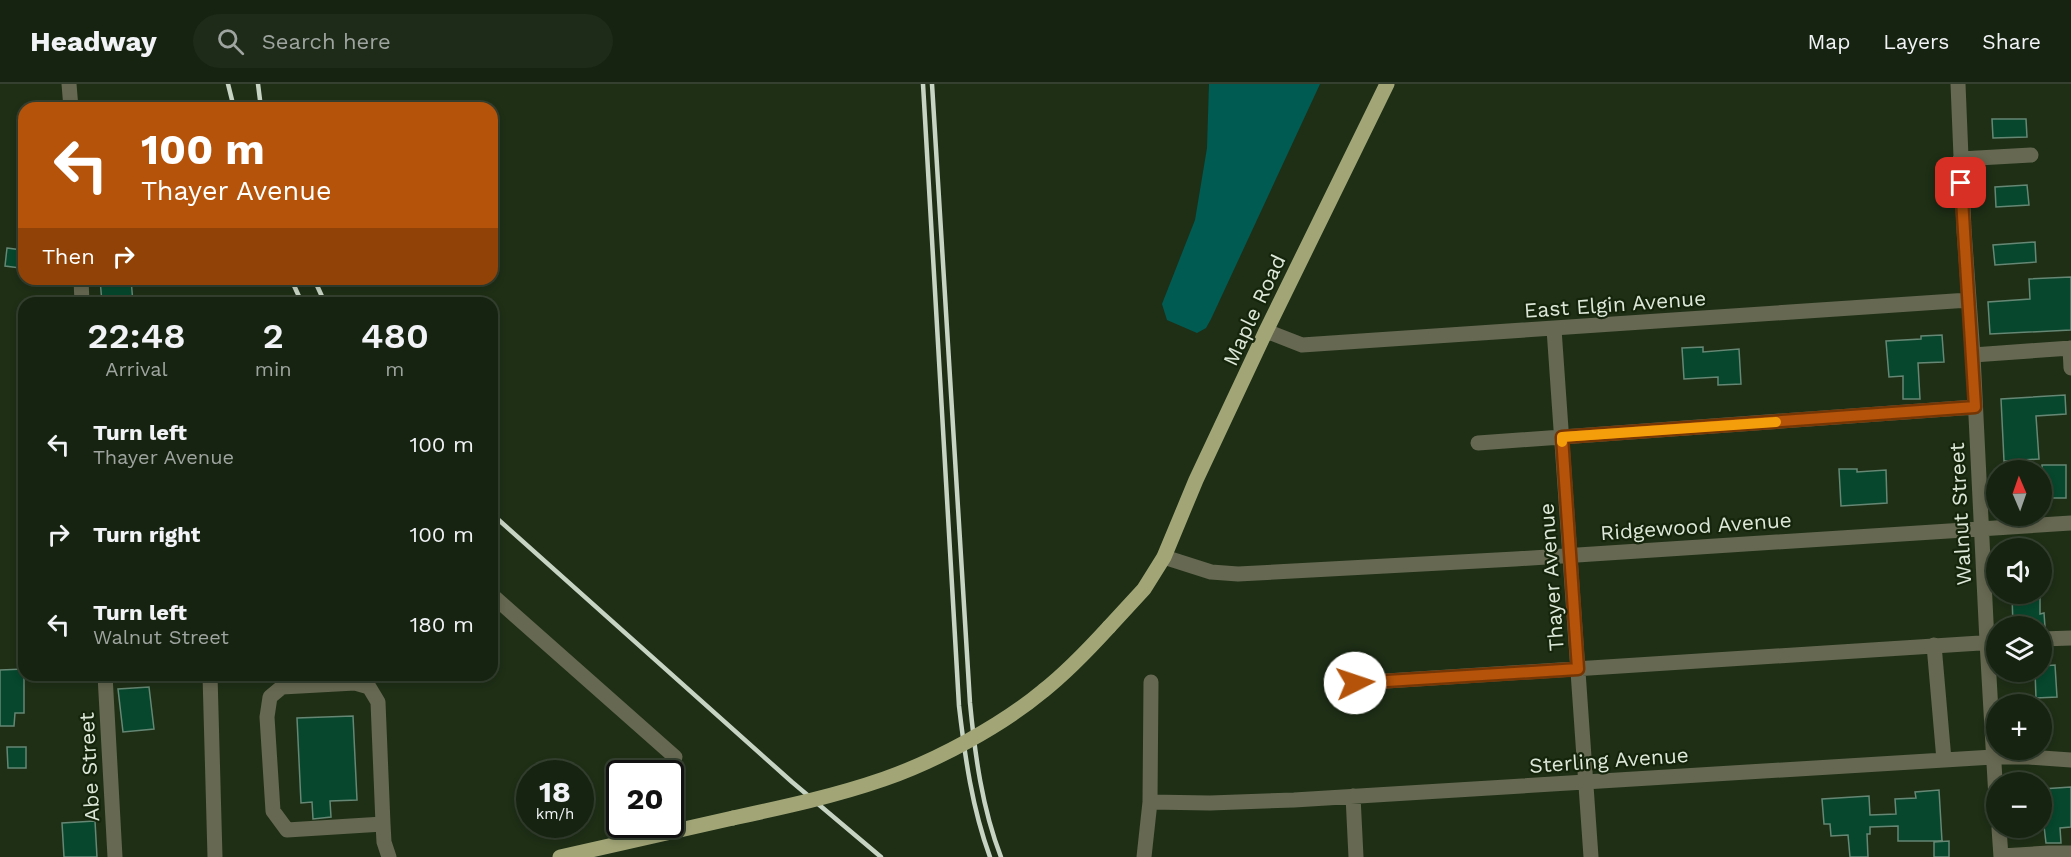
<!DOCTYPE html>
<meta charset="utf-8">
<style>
body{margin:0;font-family:"Work Sans",sans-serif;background:#1f2b19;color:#f1f3f6;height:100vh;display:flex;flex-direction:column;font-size:22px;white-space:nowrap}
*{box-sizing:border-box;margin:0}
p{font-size:20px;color:#9ea49f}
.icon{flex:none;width:33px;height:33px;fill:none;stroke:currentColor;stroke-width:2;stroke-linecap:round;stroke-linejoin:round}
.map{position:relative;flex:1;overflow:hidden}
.drawer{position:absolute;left:18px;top:213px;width:480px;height:384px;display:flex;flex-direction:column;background:#162310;border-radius:18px;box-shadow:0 3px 9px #0003,0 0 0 2px #354030}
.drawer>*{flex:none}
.banner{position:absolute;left:18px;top:18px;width:480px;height:183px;border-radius:18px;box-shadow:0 3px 9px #0003,0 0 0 2px #354030;background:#b45309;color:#fff;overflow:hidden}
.needle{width:39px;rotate:358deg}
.buttons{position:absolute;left:1986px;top:376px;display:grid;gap:12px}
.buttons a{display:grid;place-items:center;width:66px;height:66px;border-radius:50%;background:#162310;box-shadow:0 3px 9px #0003,0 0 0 2px #354030;font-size:30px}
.speed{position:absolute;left:516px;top:676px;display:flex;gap:12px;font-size:30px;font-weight:700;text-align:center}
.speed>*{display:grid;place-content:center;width:78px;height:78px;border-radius:50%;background:#162310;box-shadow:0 3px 9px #0003,0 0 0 2px #354030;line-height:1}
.speed small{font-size:15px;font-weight:400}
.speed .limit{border:3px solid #111;border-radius:9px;background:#fff;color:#111}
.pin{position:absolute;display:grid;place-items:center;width:51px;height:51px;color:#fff;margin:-26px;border-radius:12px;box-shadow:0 3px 9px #0006}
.me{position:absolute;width:66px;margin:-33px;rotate:86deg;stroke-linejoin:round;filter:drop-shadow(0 0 4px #0008)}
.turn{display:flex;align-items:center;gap:21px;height:126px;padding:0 24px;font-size:27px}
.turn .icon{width:78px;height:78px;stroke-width:2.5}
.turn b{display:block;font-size:42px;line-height:51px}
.then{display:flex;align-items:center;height:57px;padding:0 24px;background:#0003;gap:12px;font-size:22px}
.eta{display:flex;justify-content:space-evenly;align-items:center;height:102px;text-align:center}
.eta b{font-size:36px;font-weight:600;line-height:42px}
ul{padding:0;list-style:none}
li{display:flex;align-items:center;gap:18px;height:90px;padding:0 24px}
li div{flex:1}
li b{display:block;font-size:22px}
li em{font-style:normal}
header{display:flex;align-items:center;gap:36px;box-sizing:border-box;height:84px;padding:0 30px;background:#162310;border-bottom:2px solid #354030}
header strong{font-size:28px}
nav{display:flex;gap:33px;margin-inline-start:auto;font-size:21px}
.search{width:420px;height:54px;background:#1f2b19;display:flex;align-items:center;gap:15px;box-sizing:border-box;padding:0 21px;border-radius:33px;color:#9ea49f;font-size:22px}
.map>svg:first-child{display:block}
.water{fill:#005b53}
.building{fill:#06472d;stroke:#658774;stroke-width:1.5}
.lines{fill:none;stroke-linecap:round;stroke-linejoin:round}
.minor{stroke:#666851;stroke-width:15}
.major{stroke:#a2a677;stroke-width:15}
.rail{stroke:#c8d4c3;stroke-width:4.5}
.major-bridge{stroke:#a2a677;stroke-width:15}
.route-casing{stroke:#753606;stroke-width:15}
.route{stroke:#b45309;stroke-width:10}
.slow{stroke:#f59e0b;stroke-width:10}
.labels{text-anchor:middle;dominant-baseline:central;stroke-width:4.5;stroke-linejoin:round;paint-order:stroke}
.street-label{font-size:21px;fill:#dde8d8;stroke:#15250c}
</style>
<header>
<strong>Headway</strong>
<div class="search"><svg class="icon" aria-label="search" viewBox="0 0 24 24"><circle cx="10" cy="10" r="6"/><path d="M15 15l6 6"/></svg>Search here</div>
<nav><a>Map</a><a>Layers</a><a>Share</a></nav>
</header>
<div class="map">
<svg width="2071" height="773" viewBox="0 0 2071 773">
<rect width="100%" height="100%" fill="#1e2f16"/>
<!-- water -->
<path class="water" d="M1209,0H1320L1211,235L1206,244L1197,249L1167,236L1162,220L1195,136L1207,64Z"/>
<!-- building -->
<path class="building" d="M1992,35H2026L2027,53L1993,54Z
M2027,101L2029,121L1996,123L1995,103Z
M2035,158L2036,178L1995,181L1993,161Z
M7,164L22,166L20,184L5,182Z
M2071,193V246L1990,250L1988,218L2030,215L2029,195Z
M100,195H131L133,219H102Z
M1942,251L1944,278L1918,279L1920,315H1903V292L1889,293L1886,257L1921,255V252Z
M1703,263V268L1739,265L1741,300L1718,301V293L1684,295L1682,264Z
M2065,311L2066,330L2036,332L2039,375L2004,377L2001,315Z
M2042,381H2066V414H2043Z
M1839,385H1857V388L1886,386L1887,419L1841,422Z
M2012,510H2040V530L2044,529L2045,543H2013Z
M2055,581L2057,613L2036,614L2035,588H2042V582Z
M24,585V629H15L14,642H0V586Z
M149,603L154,645L123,648L118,605Z
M353,632L357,716L330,717L331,733L313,735L312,718L301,719L297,634Z
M7,663H26V684H8Z
M2071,703V743L2060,744L2061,759H2046L2044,742H2042V705Z
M1939,706L1942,757H1898V742L1870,743V750H1867L1868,773H1850L1848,751L1831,752L1830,740H1824L1822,715L1869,712L1870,731L1896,730L1895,715L1916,714L1915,708Z
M95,737L97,773H64L62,739Z
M1949,757V773H1934V758Z"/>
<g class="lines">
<!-- minor -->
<path class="minor" d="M69,0L71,24
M1958,0L1964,146L1973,271L1987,558L1996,714
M1960,75L2031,71
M81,195L82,219
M1554,245L1591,773
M1266,247L1302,261L1969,216
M2070,264L2071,284
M1973,271L2071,264
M1478,359L1975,323
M1164,473L1211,488L1238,490L1515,475L2071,439
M492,511L675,673
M2042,555L2071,554
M1934,561L1944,676
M105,591L115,773
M210,591L215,773
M1355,599L1996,558
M1353,712L1356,773
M1150,718L1210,719L1294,716L1993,673H2029L2071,676
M383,740L287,746L273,727L267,633L270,613L282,603L355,599L369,603L378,618L383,740L384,758L389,773
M1999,744L2001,773
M2001,772L2048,769H2071
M1144,773L1150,718L1151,598"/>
<!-- major -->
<path class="major" d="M1109,543L1144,505L1164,473L1196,396L1266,247L1387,0
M560,773L733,734"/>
<!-- rail -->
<path class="rail" d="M228,0L234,24
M258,0L261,24
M923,0L959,622C965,673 972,724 990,773
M932,0L970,619C975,671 982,724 1001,773
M291,195L302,219
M314,195L325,219
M492,430L792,698L881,773"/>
<!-- major-bridge -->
<path class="major-bridge" d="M733,734C784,723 835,712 884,695C936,677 1001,642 1043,607C1067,588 1088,566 1109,543"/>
</g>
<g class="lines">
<!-- route casing -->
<g class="route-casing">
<path id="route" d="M1355,599L1578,585L1562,353L1975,323L1961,99"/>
</g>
<!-- route -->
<use href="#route" class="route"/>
<!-- slow -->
<path class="slow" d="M1562,358V353L1776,338"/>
</g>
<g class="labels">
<!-- street labels -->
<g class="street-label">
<text transform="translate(1615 220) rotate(-4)">East Elgin Avenue</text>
<text transform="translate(1254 226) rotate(-65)">Maple Road</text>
<text transform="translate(1960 430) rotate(-93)">Walnut Street</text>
<text transform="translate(1696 442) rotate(-4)">Ridgewood Avenue</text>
<text transform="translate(1551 493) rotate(-94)">Thayer Avenue</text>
<text transform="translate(1609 676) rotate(-4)">Sterling Avenue</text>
<text transform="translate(89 683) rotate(-93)">Abe Street</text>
</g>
</g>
</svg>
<div class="buttons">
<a><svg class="needle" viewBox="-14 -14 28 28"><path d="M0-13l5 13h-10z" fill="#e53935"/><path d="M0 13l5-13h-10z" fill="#9ea49f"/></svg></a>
<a><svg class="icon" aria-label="sound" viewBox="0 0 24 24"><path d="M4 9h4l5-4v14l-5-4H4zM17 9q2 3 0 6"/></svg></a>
<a><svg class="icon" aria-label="layers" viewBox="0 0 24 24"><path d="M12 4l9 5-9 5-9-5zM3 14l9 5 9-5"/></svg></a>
<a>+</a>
<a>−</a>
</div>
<div class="speed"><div>18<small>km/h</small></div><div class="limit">20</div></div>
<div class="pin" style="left:1961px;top:99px;background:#d93025"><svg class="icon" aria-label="arrive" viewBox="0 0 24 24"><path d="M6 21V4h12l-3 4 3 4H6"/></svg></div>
<svg class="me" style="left:1355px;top:599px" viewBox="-20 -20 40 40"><circle r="19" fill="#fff"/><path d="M0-13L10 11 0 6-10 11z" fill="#b45309"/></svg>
<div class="banner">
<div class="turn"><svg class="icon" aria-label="left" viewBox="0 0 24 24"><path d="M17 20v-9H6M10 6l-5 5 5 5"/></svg><div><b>100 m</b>Thayer Avenue</div></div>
<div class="then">Then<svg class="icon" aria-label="right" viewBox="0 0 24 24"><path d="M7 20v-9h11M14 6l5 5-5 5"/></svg></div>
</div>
<section class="drawer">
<div class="eta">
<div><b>22:48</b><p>Arrival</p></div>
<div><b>2</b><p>min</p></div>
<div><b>480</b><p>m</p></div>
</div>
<ul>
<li><svg class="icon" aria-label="left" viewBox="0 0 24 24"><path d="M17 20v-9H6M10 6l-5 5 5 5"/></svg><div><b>Turn left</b><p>Thayer Avenue</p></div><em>100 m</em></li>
<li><svg class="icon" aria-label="right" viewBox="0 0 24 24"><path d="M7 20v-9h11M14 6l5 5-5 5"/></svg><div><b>Turn right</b></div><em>100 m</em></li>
<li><svg class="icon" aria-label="left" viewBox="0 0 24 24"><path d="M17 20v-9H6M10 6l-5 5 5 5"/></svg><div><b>Turn left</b><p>Walnut Street</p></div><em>180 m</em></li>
</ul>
</section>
</div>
